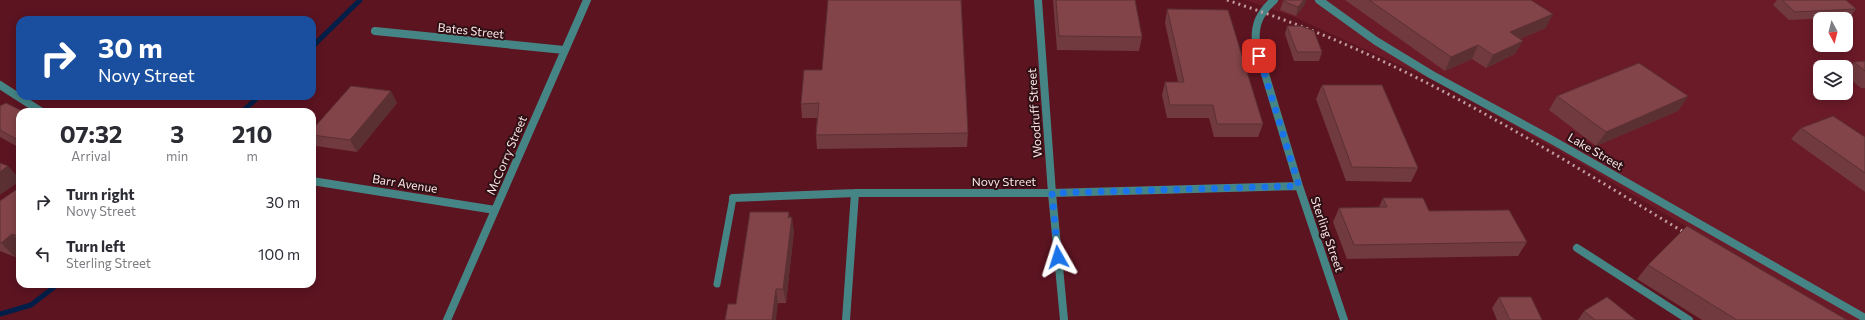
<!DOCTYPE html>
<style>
body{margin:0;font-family:Commissioner,sans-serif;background:#f2f2f3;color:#2b2b33;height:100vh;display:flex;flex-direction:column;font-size:15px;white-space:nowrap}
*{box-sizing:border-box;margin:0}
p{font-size:13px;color:#7c7c81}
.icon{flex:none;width:22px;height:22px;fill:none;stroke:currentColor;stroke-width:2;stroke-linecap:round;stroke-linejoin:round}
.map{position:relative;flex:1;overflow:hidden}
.drawer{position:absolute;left:16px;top:108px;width:300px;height:180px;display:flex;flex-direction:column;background:#fff;border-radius:12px;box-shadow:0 2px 10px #0003}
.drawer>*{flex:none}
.hud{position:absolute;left:16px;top:16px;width:300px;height:84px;border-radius:12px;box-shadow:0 2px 10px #0003;background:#1a4fa0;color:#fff;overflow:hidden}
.needle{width:26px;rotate:173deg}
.fabs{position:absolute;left:1813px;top:12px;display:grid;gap:8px}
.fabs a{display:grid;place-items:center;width:40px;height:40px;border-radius:8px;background:#fff;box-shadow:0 2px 10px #0003;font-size:20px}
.pin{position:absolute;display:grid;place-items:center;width:34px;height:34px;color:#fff;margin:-17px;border-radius:8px;box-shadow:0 2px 6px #0006}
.me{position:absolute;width:44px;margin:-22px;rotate:354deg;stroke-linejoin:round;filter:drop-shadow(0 0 3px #0008)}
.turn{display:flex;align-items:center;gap:14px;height:84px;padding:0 16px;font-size:18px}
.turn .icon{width:52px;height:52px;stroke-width:2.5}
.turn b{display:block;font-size:28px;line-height:34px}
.eta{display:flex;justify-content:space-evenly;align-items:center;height:68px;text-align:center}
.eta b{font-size:24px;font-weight:700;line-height:28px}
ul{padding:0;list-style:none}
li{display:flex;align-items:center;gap:12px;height:52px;padding:0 16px}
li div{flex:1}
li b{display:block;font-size:15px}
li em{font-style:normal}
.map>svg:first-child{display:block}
.built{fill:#6b1a28;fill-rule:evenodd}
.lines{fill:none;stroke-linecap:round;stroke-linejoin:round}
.stream{stroke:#001f48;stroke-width:5}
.service{stroke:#468585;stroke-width:7}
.minor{stroke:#468585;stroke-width:8}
.rail{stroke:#c29ca1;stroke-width:3;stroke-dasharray:2 4;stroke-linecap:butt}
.wall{fill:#703a3f}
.shaded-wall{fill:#5b3033}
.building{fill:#824449;stroke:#5b3033}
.route{stroke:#1a73e8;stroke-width:7;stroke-dasharray:0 12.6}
.labels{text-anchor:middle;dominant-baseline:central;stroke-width:4;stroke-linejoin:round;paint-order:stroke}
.street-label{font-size:12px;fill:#f9e6e6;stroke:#2f0f13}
</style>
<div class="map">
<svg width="1865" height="320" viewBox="0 0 1865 320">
<rect width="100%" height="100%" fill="#5c1421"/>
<!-- built -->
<path class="built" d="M1245,0H1865V320H1843L1583,165L1437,82L1294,17ZM1820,19H1846V45H1820ZM1820,67H1846V93H1820Z"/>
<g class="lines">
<!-- stream -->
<path class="stream" d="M312,47L360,0
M242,112L259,96
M0,314L31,305L58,284"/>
<!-- service -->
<path class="service" d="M717,284L733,198"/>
<!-- minor -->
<path class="minor" d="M1038,0L1052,193L1064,320
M1274,0C1260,13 1254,24 1256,44L1299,186L1344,320
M1319,0L1376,41L1432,75L1552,140L1865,318
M375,31L564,50
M0,85L42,112
M312,181L495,210
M733,198L855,193H1052L1299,186
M1577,248L1689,320
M447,320L587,0
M846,320L855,193"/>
<!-- rail -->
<path class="rail" d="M1227,0C1268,14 1309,28 1349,46C1469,98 1580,170 1692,237"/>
</g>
<!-- wall -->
<path class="wall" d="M1053,0H1135L1142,37L1139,51L1057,50Z
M1284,0H1306L1305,4L1296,16L1280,10L1283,1Z
M1345,0H1531L1546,28L1520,39L1515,54L1486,68L1472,59L1445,71Z
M1777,0H1846L1856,9L1850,17L1789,20L1773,5Z
M1167,9L1263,124L1258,137H1214L1209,118H1167L1162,95L1165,82H1178L1165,23Z
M1287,26L1322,52L1319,61H1294L1285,34Z
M1865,61V88H1861L1846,76V71L1854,62Z
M804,70L968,133L967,147L817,149L816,135L817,118H802L801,104Z
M1322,85L1418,168L1411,182L1346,181L1316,99Z
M1557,96H1688L1678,111L1596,146L1549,110Z
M397,103L357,152L316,146L312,140V130Z
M0,106L20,112V148L0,137Z
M1801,128L1865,137V192L1791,139Z
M20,187V253L15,257L0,251V201Z
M1383,198L1429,211L1527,242L1518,256L1347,259L1333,222L1339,208L1379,207Z
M790,217L794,231L786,303L736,304Z
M1648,265L1847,320H1702L1637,279Z
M1499,297L1542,320H1497L1492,308Z
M1584,311L1636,320H1578Z"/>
<!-- shaded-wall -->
<path class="shaded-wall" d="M1304,0H1306L1305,4L1296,16L1298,7Z
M1553,14L1546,28L1503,46L1510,32Z
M1523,41L1515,54L1486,68L1493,55Z
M1478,45L1472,59L1445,71L1451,57Z
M391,91L397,103L357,152L350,140Z
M1688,96L1678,111L1596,146L1606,132Z
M8,166L20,179V181L0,195V172Z
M789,212L791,224L792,217L794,231L786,303L783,289Z
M12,234L20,242V253L15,257L1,243Z
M776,289L778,303L776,320H772Z"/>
<!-- building -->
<path class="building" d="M828,0H961L968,133L816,135L819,103L801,104L804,70H822Z
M1056,0H1135L1142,37L1059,36Z
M1284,0H1304L1298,7L1283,1Z
M1369,0H1531L1553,14L1510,32L1523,41L1493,55L1478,45L1451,57Z
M1782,0H1846L1856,9L1795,12Z
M1167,9L1228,10L1263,124H1217L1213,105H1170L1165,82H1184Z
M1287,26H1301L1314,31L1322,52H1297Z
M1865,61V71L1854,62Z
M1639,63L1688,96L1606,132L1557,96Z
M1322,85H1382L1418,168L1352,167Z
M351,86L391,91L350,140L312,135V130Z
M6,103L24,112H20V141L0,130V106Z
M1833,116L1865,137V173L1801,128Z
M0,163L8,166L0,172Z
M20,187V237L12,234L1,243H0V201Z
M1383,198H1423L1429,211L1509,210L1527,242L1354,245L1339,208L1387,207Z
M750,212H789L788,218L792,217L783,289H776L772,320H725L728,304H736Z
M1687,226L1847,320H1737L1648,265Z
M1499,297H1531L1542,320H1510Z
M1607,297L1636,320H1595L1584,311Z"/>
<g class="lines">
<!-- route -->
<path class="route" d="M1058,257L1052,193L1299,186L1259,56"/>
</g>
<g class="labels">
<!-- street labels -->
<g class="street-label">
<text transform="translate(471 30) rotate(6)">Bates Street</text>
<text transform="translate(1034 113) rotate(-94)">Woodruff Street</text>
<text transform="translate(1596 151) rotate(30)">Lake Street</text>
<text transform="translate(506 155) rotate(-67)">McCorry Street</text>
<text x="1004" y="181">Novy Street</text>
<text transform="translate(405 183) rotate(9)">Barr Avenue</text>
<text transform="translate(1328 234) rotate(71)">Sterling Street</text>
</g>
</g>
</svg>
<div class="fabs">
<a><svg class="needle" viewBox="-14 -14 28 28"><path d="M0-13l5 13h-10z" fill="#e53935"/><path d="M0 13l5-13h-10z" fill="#7c7c81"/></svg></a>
<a><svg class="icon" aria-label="layers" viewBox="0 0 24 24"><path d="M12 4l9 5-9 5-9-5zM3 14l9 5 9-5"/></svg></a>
</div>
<div class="pin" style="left:1259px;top:56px;background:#d93025"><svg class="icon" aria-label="arrive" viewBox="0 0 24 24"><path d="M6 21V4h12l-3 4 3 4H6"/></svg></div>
<svg class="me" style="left:1058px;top:257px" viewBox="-20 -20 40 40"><path d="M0-17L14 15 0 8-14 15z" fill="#1a73e8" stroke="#fff" stroke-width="4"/></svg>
<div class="hud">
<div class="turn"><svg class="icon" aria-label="right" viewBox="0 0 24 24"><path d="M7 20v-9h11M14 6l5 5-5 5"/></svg><div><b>30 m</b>Novy Street</div></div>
</div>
<section class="drawer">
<div class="eta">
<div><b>07:32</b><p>Arrival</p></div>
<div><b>3</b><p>min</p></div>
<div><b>210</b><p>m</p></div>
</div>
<ul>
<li><svg class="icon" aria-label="right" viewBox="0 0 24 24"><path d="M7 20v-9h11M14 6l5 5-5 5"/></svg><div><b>Turn right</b><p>Novy Street</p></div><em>30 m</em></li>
<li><svg class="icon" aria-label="left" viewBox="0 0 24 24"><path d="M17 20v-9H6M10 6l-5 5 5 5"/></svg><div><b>Turn left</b><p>Sterling Street</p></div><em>100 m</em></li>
</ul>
</section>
</div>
